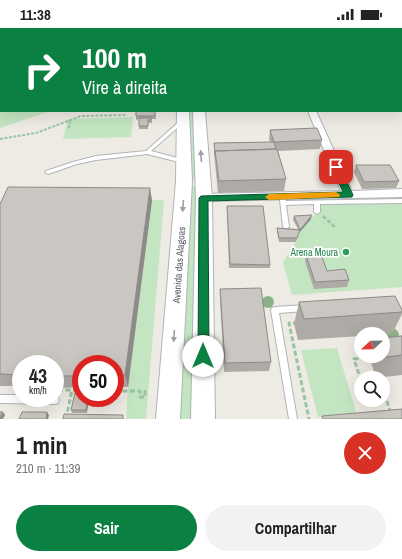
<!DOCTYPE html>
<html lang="pt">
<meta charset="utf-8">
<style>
body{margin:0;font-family:"Archivo Narrow",sans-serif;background:#f2f2f2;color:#222;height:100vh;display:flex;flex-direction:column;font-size:15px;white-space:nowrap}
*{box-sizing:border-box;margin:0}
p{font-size:13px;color:#767676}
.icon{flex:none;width:22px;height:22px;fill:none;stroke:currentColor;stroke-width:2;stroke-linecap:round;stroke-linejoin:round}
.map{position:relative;height:391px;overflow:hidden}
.sheet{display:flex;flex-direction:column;background:#fff;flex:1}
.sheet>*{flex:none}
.top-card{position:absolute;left:0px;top:0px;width:402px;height:84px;box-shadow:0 4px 16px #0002;background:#0b8043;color:#fff;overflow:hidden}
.needle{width:26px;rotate:248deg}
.buttons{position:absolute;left:354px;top:299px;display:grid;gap:8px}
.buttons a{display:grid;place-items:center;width:36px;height:36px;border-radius:50%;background:#fff;box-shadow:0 4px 16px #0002;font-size:20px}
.speed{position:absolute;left:12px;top:327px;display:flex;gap:8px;font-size:20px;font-weight:700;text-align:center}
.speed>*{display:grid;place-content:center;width:52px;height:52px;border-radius:50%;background:#fff;box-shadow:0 4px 16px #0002;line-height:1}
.speed small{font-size:10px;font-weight:400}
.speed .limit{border:6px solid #d22;background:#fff;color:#111}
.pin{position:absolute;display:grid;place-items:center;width:34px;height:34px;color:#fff;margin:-17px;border-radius:8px;box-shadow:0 2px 6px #0006}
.me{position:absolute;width:44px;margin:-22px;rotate:0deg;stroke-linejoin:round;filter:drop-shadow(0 0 3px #0008)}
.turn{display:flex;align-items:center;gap:14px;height:84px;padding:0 16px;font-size:18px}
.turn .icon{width:52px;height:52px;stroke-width:2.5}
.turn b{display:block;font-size:28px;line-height:34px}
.round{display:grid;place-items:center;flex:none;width:42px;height:42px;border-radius:21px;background:#f2f2f2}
.overview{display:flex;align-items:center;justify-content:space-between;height:68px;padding:0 16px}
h1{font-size:24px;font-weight:800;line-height:30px}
.primary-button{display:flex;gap:8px;margin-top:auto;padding:8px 16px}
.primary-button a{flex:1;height:46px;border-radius:24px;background:#0b8043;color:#fff;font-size:16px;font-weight:800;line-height:46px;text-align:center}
.primary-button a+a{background:#f2f2f2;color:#222}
.status{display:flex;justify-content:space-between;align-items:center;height:28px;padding:0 20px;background:#fff;direction:ltr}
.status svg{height:11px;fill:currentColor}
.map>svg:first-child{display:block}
.green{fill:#c3e5c1}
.water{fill:#a5dbfd}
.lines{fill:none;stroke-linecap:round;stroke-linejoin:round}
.service-casing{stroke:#b1b5b8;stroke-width:2}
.minor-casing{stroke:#b1b5b8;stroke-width:2}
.secondary-casing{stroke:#b0b4b8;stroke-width:2}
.path-far2{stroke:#9ac5a4;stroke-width:2;stroke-dasharray:3 1.5;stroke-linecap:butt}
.path-far1{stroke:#9ac5a4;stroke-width:2.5;stroke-dasharray:4 2;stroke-linecap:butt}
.path{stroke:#9ac5a4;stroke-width:3;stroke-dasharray:5 2.5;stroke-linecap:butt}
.service{fill:#fff;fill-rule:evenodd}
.minor{fill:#fff;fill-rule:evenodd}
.secondary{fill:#fff;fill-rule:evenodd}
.tree{fill:#8ab385}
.wall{fill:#aeaaa6}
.shaded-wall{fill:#8d8b87}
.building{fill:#cac6c1;stroke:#8d8b87}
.oneway{fill:#9da0a2}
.route{fill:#0b8043;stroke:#07532c}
.slow{fill:#f59e0b}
.leisure-dot{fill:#2e9e5b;stroke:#fff;stroke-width:1.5}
.labels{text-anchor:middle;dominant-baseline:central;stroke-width:3.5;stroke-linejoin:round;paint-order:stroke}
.leisure-label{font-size:10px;fill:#27864d;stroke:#fff;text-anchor:end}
.street-label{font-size:10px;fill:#5c6064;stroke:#fff}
</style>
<div class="status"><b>11:38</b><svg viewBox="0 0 49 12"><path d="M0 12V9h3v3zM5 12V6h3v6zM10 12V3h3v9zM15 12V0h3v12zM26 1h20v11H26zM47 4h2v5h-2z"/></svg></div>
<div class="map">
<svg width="402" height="391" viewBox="0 0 402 391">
<rect width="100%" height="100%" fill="#eeebe4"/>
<!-- green -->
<path class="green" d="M0,0H144L145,1H1V83H50L0,100Z
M187,83H195L199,149L195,151L187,148Z
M133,89L131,109L63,111L68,91Z
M194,158L201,159L195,391H175L188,161Z
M402,169V259L292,267L283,234L296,214L299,205L317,184L322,173Z
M152,172H164L146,391H126L128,359Z
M337,320L357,387L318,389L301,322Z"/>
<!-- water -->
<path class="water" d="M0,0H109L1,1V79Z"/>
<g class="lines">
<!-- service casing -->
<g class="service-casing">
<path id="service" d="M180,93H184V94L151,123L185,132L186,133L185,134L183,135L147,126L96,132L77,136L48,146L45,144L46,143L73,134L96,128L146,123Z
M283,170L285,171L286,173L402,171V175L320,176V184L317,186L314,184V176L286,177L289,199L286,201L283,199L280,172Z
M305,277L308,278L309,280L308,282L305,283L279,285L297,391H289L271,282L272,280L275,279Z
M0,367H21V370H55V368L58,369L59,372L58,375L55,376L0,375Z"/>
</g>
<!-- minor casing -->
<g class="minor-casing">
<path id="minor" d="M272,0H279V1H272Z
M352,0H359V1H352Z
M401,60L402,61V67L401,66Z
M308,83H316L352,163L402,161V169L200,173L198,170L200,167L204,166L341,163Z"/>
</g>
<!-- secondary casing -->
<g class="secondary-casing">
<path id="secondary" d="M180,0H190L191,1H181Z
M177,83H189L192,153L180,391H156L176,153Z
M193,83H205L212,170L215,391H191L196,170Z"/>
</g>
<!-- path-far2 -->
<path class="path-far2" d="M69,100L70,92
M0,111L36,105L81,88L127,87"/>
<!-- path-far1 -->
<path class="path-far1" d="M323,188L336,200"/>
<!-- path -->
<path class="path" d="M298,295H289L309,391
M393,299L397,309H402
M361,353L354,331L378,328
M58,362H81
M115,363H140V369H145V363H148
M383,367L385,368L393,391
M66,391L72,362"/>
<!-- service -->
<use href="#service" class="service"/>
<!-- minor -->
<use href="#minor" class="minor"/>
<!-- secondary -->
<use href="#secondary" class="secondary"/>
</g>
<!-- trees -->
<g class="tree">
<circle cx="268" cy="274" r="6"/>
<circle cx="393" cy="307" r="6"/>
</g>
<!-- wall -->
<path class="wall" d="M201,0H212V1H201Z
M155,83L156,91H152V95H148V101H139V91L136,92V88Z
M270,102L322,112L320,121L278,123L286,151L284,163L218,165L214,125V115L270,114L269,111Z
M356,137L399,153L396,160L362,161L354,144Z
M152,172L128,359H115V336H81V359L58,360H55V336H21V358H0V176Z
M227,178L270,237V240H229Z
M294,188L311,191L299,205L296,214H279L277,204V200L298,201L293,192Z
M306,227L327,243L349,252L347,259L314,261L305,233Z
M220,261L271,334L269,343L224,344L220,271Z
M299,274L402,282V286L392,306H361V308L298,312L294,296Z
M402,308V347L376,350L370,331L372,328H383V310Z
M81,365L87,385H72L71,382Z"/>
<!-- shaded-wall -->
<path class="shaded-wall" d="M150,160L152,172L128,359L125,347Z
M312,187L311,191L299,205L296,214L300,202Z
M88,370H89L87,385L86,382Z
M3,384L5,387L3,391H0Z
M47,384L49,387L48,391H46Z"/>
<!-- building -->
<path class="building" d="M136,83H155V88H136Z
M139,90H151V92H148V98H139Z
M317,100L322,112L274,114L270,102Z
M274,114L276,121L215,123V126L214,115Z
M277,121L286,151L219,153L215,123Z
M356,137H390L399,153L364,154Z
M8,159L150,160L125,347L115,348V336H81V348H55V336H21V347L0,346V176Z
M227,178H263L270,237L230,236Z
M312,187L300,202L294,188Z
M277,200L300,202L297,210H279Z
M321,226L327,243L345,241L349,252L315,254L306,227Z
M261,260L271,334L225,335L220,261Z
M395,268L402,282V284L304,291L299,274Z
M402,308V327L387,329L383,318V310Z
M75,365H81V370H88L86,382H71Z
M402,381V391H323L322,388Z
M0,384H3L0,391Z
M22,384H47L46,391H19Z
M64,386L123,387V391H63Z"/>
<!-- one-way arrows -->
<defs><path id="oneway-solid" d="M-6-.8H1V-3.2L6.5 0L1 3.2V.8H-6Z"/></defs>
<g class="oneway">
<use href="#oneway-solid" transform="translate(201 128) rotate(-93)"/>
<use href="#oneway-solid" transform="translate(183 178) rotate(94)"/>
<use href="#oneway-solid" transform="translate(174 308) rotate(94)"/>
</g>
<!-- route -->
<path class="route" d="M336,136L340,139L353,167L352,169L208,173L209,328L208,332L203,333L199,332L198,328L199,170L201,168L343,164L332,139Z"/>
<!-- slow -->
<path class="slow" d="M336,164L340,167L339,169L269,172L265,169L269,166Z"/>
<!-- markers -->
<circle class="leisure-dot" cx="346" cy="224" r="4"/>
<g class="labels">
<!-- leisure labels -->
<g class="leisure-label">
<text x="338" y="224">Arena Moura</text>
</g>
<!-- street labels -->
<g class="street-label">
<text transform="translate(179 237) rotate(-86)">Avenida das Alagoas</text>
</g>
</g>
</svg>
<div class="buttons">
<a><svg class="needle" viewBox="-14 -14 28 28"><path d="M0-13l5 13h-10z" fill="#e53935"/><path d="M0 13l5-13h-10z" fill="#767676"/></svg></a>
<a><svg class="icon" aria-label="search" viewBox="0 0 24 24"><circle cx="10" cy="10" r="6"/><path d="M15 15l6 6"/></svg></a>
</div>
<div class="speed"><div>43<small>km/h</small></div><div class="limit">50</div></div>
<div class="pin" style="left:336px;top:139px;background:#d93025"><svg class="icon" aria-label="arrive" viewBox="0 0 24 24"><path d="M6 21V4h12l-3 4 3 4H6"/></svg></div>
<svg class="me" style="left:203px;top:328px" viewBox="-20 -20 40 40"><circle r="19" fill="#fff"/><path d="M0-13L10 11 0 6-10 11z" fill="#0b8043"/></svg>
<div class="top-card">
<div class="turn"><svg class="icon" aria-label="right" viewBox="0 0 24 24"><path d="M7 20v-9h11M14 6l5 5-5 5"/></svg><div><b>100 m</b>Vire à direita</div></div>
</div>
</div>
<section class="sheet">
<div class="overview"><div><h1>1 min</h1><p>210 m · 11:39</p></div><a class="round" style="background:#d93025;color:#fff"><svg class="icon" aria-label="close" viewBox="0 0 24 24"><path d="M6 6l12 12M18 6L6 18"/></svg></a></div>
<div class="primary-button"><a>Sair</a><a>Compartilhar</a></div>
</section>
